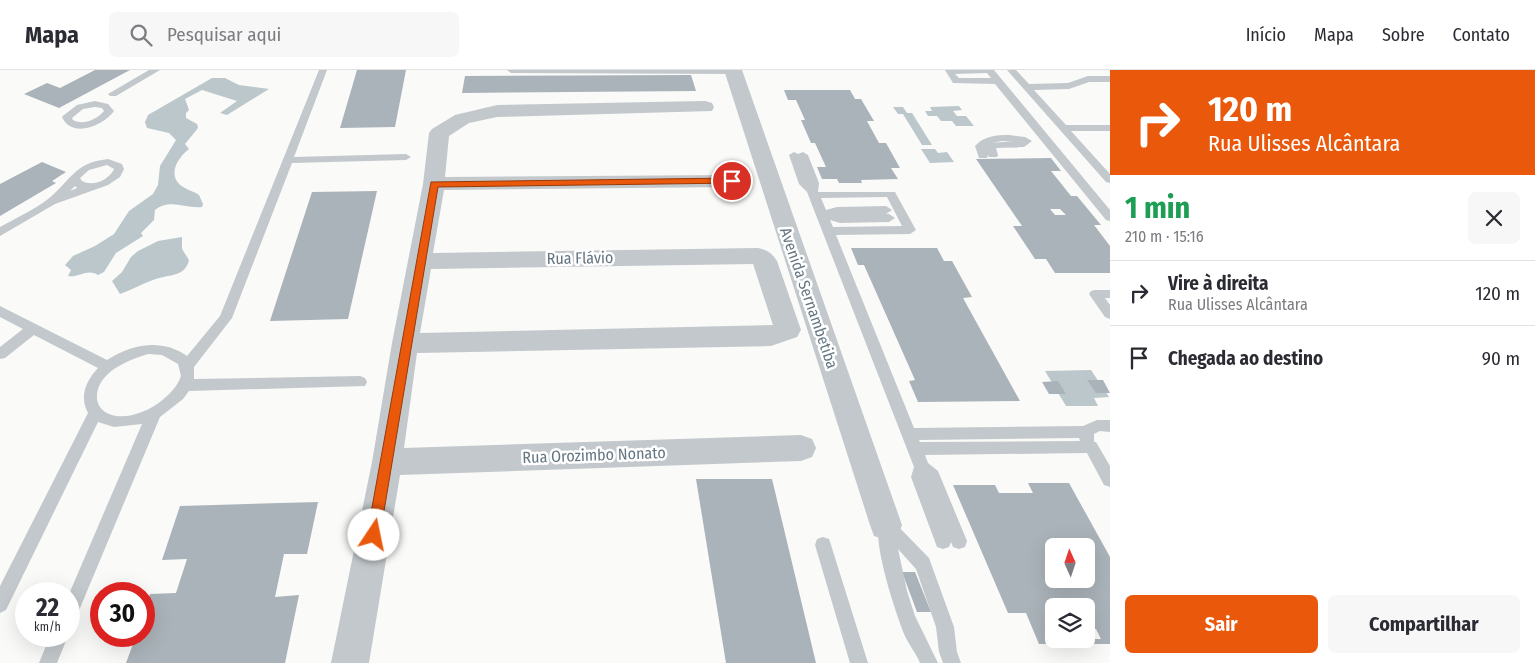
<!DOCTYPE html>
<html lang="pt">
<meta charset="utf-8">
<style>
body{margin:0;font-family:"Fira Sans Condensed",sans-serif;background:#f7f7f7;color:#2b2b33;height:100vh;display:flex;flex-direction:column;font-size:19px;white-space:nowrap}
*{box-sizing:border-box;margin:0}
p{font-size:16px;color:#7c7c81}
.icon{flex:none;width:28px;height:28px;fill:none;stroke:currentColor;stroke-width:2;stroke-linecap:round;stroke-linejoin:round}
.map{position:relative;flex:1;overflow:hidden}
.side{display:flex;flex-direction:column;background:#fff;width:425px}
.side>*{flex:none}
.top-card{background:#ea580c;color:#fff;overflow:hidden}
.needle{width:32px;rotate:357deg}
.buttons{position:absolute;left:1045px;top:468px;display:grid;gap:10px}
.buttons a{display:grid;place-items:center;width:50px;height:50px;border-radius:8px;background:#fff;box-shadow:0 5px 20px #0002;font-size:25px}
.speed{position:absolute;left:15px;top:512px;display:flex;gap:10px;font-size:25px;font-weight:700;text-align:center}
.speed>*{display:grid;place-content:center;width:65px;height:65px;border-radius:50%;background:#fff;box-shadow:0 5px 20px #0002;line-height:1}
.speed small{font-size:12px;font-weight:400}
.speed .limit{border:8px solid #d22;background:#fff;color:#111}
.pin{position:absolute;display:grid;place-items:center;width:42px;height:42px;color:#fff;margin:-21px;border:2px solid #fff;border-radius:50%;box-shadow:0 1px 5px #0007}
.me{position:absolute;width:55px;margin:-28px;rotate:11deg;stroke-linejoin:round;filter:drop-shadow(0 0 4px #0008)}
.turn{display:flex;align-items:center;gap:18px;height:105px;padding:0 15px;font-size:22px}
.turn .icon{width:65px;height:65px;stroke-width:2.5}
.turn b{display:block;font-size:35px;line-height:42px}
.round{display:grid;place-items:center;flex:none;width:52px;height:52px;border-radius:8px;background:#f7f7f7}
.summary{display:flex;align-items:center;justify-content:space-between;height:85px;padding:0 15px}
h1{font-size:30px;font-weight:700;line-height:38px;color:#1e9e55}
.primary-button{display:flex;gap:10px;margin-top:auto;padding:10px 15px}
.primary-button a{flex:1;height:58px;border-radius:8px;background:#ea580c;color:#fff;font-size:20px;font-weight:700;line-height:58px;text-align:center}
.primary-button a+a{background:#f7f7f7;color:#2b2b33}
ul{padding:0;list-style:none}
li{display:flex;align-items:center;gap:15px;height:65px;padding:0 15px;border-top:1px solid #e1e1e2}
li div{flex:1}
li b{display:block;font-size:19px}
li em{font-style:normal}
header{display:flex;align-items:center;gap:30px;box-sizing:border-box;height:70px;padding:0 25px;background:#fff;border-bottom:1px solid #e1e1e2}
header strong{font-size:24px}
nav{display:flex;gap:28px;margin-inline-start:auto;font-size:18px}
.search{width:350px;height:45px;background:#f7f7f7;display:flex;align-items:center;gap:12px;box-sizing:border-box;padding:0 18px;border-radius:8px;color:#7c7c81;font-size:19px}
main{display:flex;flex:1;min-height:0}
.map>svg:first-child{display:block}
.water{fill:#bbc7cb}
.building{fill:#aab3b9;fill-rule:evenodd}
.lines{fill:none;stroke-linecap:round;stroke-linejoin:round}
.service{fill:#c3c8cc;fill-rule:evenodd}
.minor{fill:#c3c8cc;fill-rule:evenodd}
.route{fill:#ea580c;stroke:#983908}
.labels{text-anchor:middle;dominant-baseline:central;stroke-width:5;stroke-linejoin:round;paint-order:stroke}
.street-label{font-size:16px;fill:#657683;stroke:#fff}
</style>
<header>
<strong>Mapa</strong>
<div class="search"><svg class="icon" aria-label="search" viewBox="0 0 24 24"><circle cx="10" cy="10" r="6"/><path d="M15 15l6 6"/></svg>Pesquisar aqui</div>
<nav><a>Início</a><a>Mapa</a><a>Sobre</a><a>Contato</a></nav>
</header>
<main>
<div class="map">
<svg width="1110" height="593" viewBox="0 0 1110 593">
<rect width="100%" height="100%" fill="#fafaf8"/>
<!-- water -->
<path class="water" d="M212,8H225L239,15L269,19L227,45L220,43L237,31L202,20L185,29L189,40L186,43V48L197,54L198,58L185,74L189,79C176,89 166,108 185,118C190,121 195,122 199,125L203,134L202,137C185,139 170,128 155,140L154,150L141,163L143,166L116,183L104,202L98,205C87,198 79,208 68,206L71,200L65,195L73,186L95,176L114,164L129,141L153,124L158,115L160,96L176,70L169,63L147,58L145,52L148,45Z
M959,36L962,40L953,41L957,46H966L974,56H956L952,51H941L937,46H928L925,41H932L930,37Z
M893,37H903L907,43H912L932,75H922L903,44H898Z
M921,79H935L938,83L947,82L954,92L930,93Z
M182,167V179L189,190C185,208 167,204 153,210C142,214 131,220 120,224L112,211L122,202L131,187L138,181L158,171Z
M1091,300L1109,327L1094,328L1098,336H1066L1045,301Z"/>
<!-- building -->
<path class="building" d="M95,0H130L59,38L24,24L47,13L60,18Z
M357,0H406L395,57L340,58Z
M691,5L696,21L462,23L465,6Z
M784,20H850L855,29H861L874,51H867L879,73H886L900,98H891L898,109L861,110L862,113H839L837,109H822L817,97H826L815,73H811L801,50H805L796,30H788Z
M1051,88L1061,101H1051L1071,126H1077L1101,155H1094L1110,176V203H1055L1046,189H1035L1013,156H1022L976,89ZM1050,139H1060L1066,145H1055Z
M42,92L66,102L52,111L56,113L0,146V114Z
M377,121L348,249L270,251L312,122Z
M851,178H937L944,191H952L972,227L963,228L1020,331L918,332L909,311L915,310L864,195H858Z
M1087,310H1103L1110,323H1096Z
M1058,311L1066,324H1049L1042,312Z
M696,409H772L816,593H726Z
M1028,413H1069L1110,487V574H1039L1026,543H1008L953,415H995L999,423H1033ZM1054,476H1086V509H1054ZM1054,536H1086V559H1096L1101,569H1054Z
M318,432L307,484H284L275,527L299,525L285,593H126L136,566H144V542L150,524L176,523L187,489L162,490L180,436Z
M902,502H915L931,542H917Z"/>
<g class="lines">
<!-- service -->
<path class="service" d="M149,0H160L116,26H110L108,24Z
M319,0H327L294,87L406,84L411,87L406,90L292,93L232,248L194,297V309L360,306L365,308L367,312L365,316L189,321L183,329L160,347L75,550L69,553V524L142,354L114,357L98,352L6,540L0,543V516L88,343C79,326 86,311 98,298L34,265L5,288L0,289V277L23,259L0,247V236L107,290C132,274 162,268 187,286L220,246ZM148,284L162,285L178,294L181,306C173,330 133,354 109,344C102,341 98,336 97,329C95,303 128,290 148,284Z
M507,0H737V1L733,4L511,3Z
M945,0H994L1110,140V151L1106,150L995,14L953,13ZM987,3L991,8H959L955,4Z
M1007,0H1016L1029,14L1068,13L1088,6H1110V12H1089L1069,19L1034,20L1066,55H1110V61H1071L1110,104V113L1106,112Z
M95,31L108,34L114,41C103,56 72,69 62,47L64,45L77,35ZM95,37L102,38L104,41C97,49 84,56 73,50L72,48L83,39Z
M1009,65L1025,67L1032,71L1024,77L996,78L998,85L997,87H989L988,85L987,88H979L975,76C984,66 996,65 1009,65ZM1002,71H1013L992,73Z
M794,82L798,84L803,82L808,85L819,113L818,122H895L916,160L910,164L836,165L914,358L1083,356L1097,350H1110V362L1100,361L1094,364V372H1096L1110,396V417L1104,415L1087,383L925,385L928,393L938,401L967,471L965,477L959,479L953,477L951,472L949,477L943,479L937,477L911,407L914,397L807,122L799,114L789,85ZM887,127L902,156L833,157L830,150L840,153L889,152L895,148L889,144L837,145L886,144L892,140L886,136L837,137L826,140L821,128ZM1079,368L1080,371L920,372L919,370Z
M108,89L122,94L124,99L120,107L108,115L55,134L0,166V157C16,148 34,140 48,129C72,110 73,93 108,89ZM107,95L114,99C109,110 93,117 82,111L80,108L89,100ZM75,116L77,118L70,121Z
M1095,220H1110V228H1105L1110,235V249L1105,247L1089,224L1091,221Z
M886,447L892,450L929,488L954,557L957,582L961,593H943L939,582L936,557L916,499L898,479L907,521L915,546L938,593H920C916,583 909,575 905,566C896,544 871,470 880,450Z
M823,467L829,469L831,475L868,593H850L815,475L817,469Z
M50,566H68L57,593H39Z"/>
<!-- minor -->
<path class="minor" d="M724,0H742L902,455L898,466L886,470L874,466L870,455Z
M705,31L712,33L714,37L712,41L497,47L469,53L449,66L445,107L732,105L740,106L743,111L740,116L732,117L444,120L433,183L758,178C767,180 772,183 777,191L801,260L797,267L771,276L417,283L404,378L801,365L812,369L816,378L812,387L801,391L400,405L369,593H331L372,392L392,273L423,114L429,63L432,59L455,45L497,35ZM753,194L773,255L420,263L431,199Z"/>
</g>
<!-- route -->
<path class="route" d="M732,108L737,111L736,113L438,117L380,465L378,470L374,472L369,470L367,465L431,112Z"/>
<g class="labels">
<!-- street labels -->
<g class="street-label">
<text transform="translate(580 188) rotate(-1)">Rua Flávio</text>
<text transform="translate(809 228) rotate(71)">Avenida Sernambetiba</text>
<text transform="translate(594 385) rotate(-2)">Rua Orozimbo Nonato</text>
</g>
</g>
</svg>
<div class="buttons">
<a><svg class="needle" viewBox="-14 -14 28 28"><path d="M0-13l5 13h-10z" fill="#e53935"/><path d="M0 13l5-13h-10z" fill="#7c7c81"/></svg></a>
<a><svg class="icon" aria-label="layers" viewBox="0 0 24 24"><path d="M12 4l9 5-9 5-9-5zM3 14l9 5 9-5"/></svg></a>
</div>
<div class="speed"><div>22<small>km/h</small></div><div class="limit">30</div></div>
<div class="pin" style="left:732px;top:111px;background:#d93025"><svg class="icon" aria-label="arrive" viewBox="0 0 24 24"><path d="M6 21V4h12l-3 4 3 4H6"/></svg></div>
<svg class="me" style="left:374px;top:465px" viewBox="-20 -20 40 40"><circle r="19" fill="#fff"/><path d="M0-13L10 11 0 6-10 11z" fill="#ea580c"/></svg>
</div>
<section class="side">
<div class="top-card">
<div class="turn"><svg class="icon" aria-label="right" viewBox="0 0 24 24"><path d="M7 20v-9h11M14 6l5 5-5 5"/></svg><div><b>120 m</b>Rua Ulisses Alcântara</div></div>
</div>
<div class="summary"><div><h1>1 min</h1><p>210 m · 15:16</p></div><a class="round"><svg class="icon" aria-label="close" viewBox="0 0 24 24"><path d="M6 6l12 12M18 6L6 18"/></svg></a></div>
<ul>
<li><svg class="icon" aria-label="right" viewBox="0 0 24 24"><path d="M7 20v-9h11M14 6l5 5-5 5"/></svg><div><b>Vire à direita</b><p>Rua Ulisses Alcântara</p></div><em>120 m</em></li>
<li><svg class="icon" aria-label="arrive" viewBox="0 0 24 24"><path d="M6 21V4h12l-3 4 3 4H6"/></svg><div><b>Chegada ao destino</b></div><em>90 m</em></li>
</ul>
<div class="primary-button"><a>Sair</a><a>Compartilhar</a></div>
</section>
</main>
